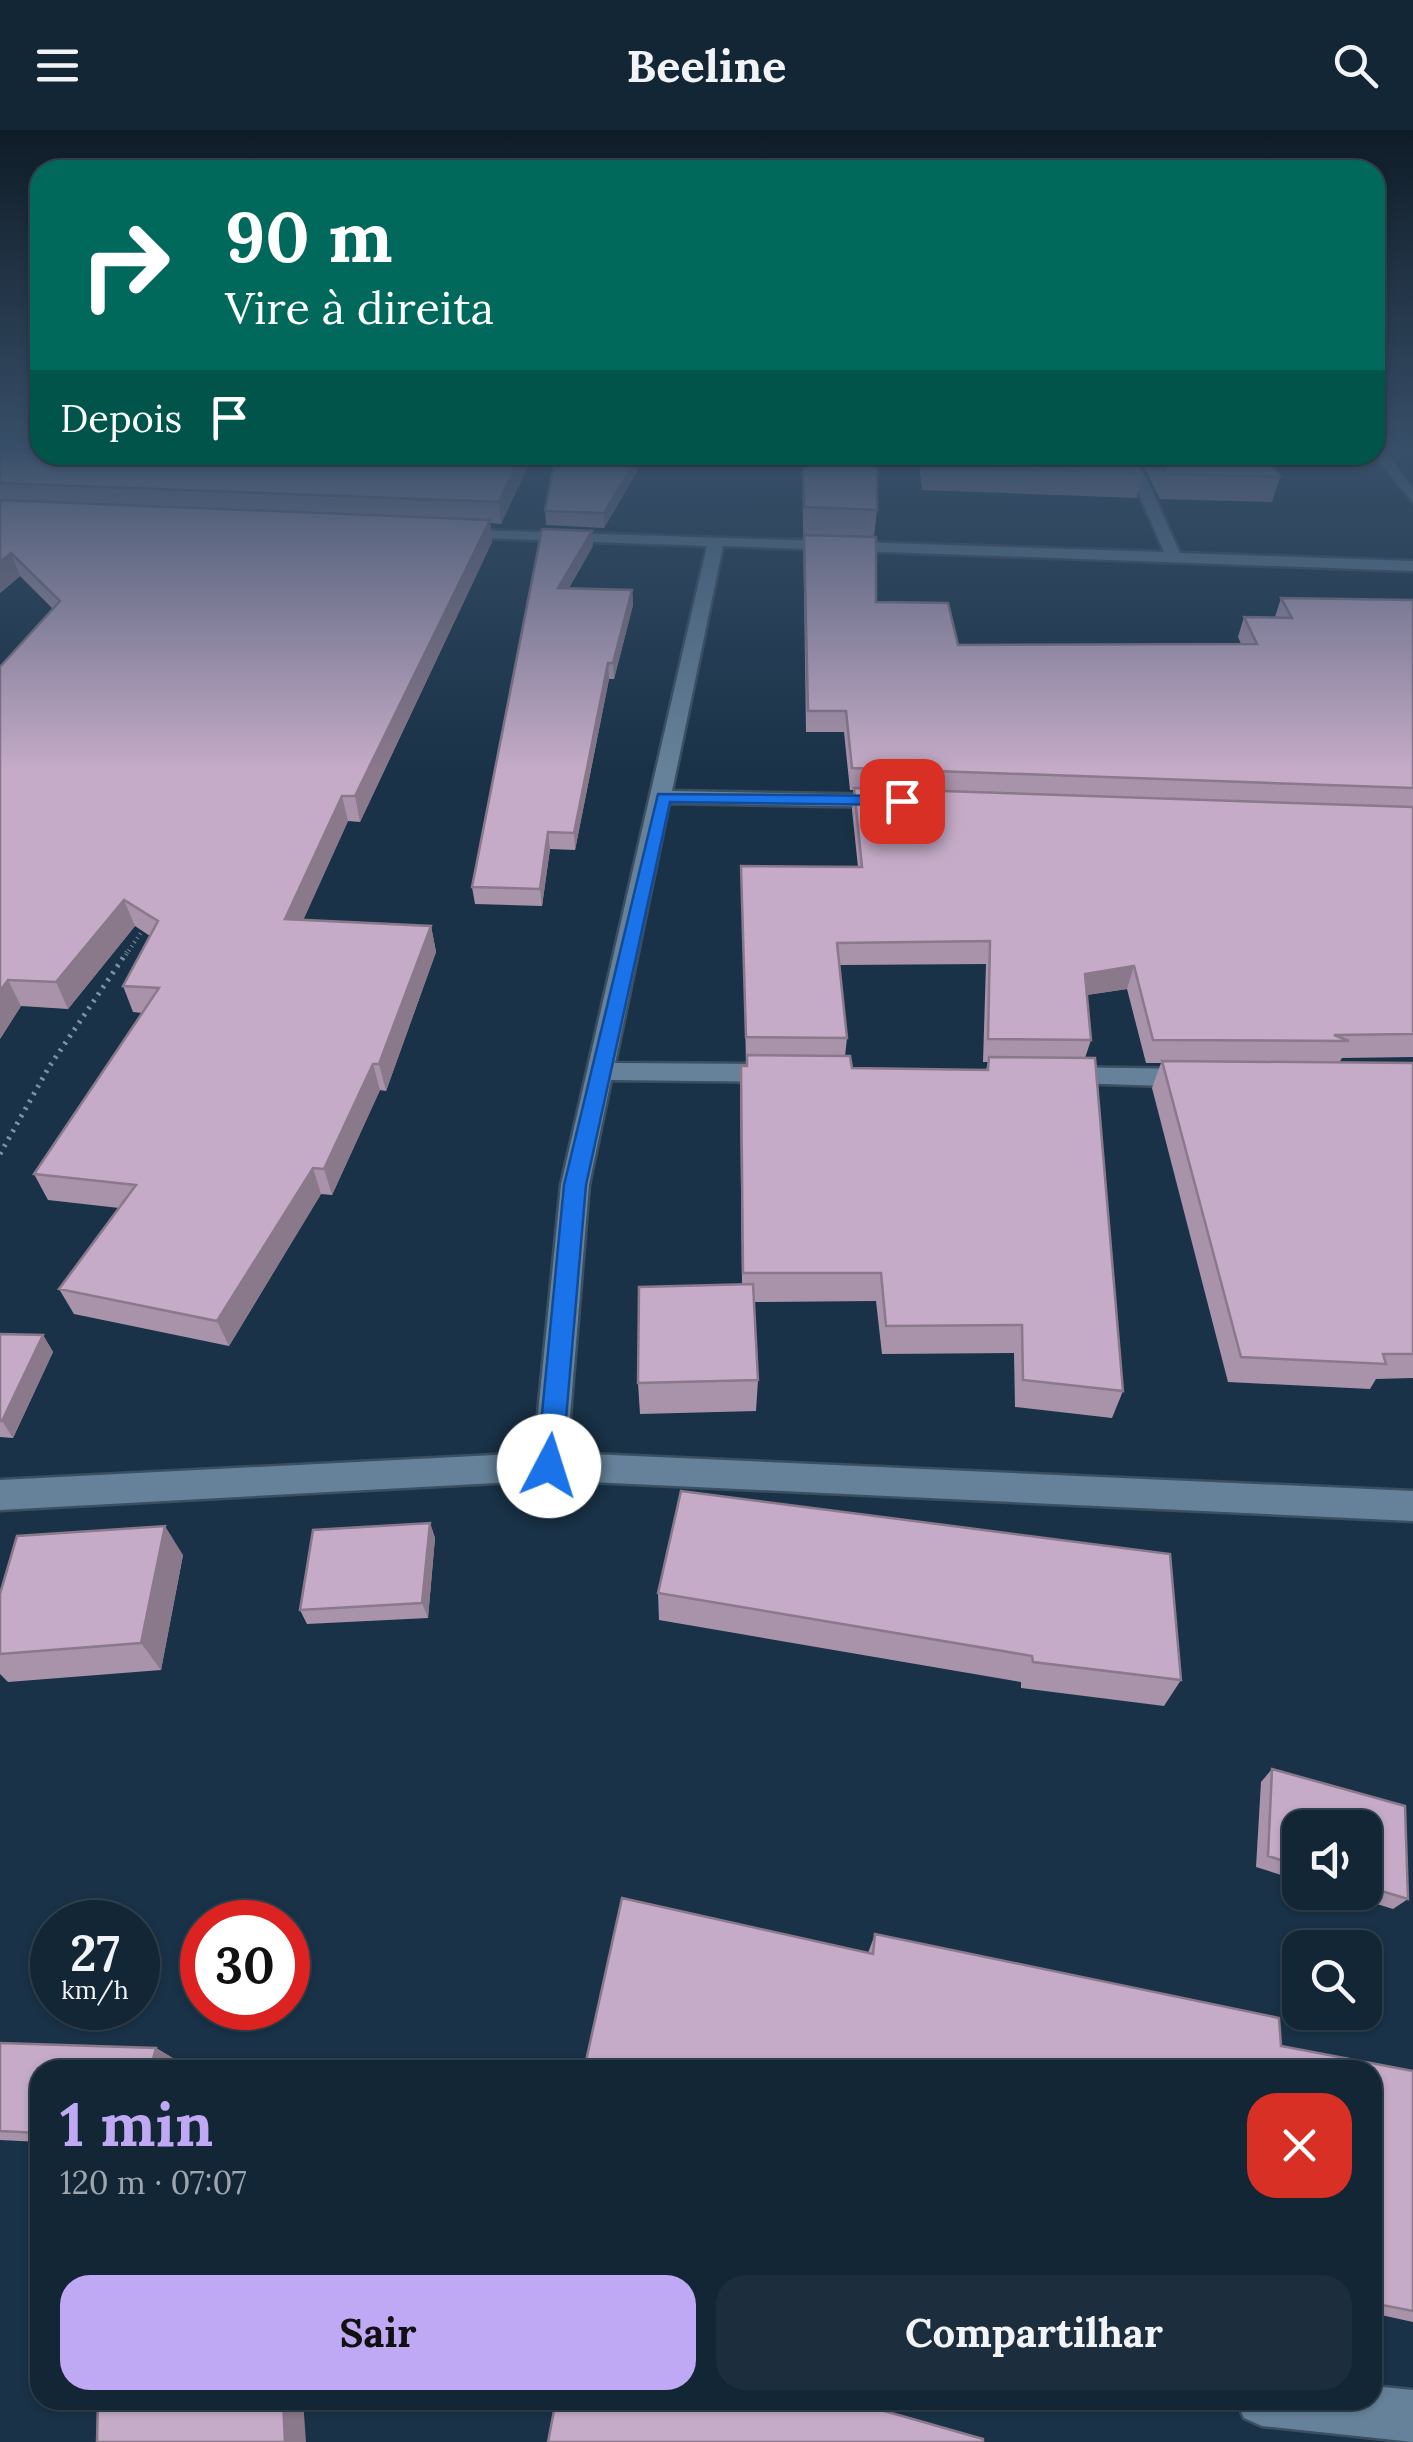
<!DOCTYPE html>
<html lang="pt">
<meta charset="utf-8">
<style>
body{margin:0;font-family:Lora,serif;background:#1c2e3d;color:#f1f3f6;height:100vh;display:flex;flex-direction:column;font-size:38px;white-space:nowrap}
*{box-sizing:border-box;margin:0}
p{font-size:32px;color:#9da5ad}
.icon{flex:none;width:55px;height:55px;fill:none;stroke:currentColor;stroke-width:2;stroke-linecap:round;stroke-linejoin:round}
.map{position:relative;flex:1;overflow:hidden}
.side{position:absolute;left:30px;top:1930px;width:1352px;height:350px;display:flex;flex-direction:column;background:#132635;border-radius:30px;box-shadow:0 2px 8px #0004,0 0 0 2px #324350}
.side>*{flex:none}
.top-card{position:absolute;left:30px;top:30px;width:1355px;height:305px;border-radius:30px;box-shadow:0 2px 8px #0004,0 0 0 2px #324350;background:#00695c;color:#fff;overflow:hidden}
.controls{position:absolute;left:1282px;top:1680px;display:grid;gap:20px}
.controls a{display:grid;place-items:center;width:100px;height:100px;border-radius:20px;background:#132635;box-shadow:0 2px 8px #0004,0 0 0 2px #324350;font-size:50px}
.speed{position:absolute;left:30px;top:1770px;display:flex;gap:20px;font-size:50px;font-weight:700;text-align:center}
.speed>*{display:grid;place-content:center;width:130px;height:130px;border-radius:50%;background:#132635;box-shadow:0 2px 8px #0004,0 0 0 2px #324350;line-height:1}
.speed small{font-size:25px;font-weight:400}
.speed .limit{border:15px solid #d22;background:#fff;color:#111}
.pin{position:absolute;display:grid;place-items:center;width:85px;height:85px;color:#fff;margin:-42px;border-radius:20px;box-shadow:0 5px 15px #0006}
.me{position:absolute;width:110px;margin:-55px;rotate:5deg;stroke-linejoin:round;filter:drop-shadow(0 0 8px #0008)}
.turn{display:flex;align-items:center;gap:35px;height:210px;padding:0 30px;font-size:45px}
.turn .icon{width:130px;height:130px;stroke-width:2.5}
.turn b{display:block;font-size:70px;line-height:85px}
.then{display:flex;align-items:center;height:95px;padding:0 30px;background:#0003;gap:20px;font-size:38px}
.round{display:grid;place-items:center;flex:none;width:105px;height:105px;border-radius:30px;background:#1c2e3d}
.headline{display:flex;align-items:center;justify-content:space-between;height:170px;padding:0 30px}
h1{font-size:60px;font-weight:800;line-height:75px;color:#bfa8f4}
.cta{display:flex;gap:20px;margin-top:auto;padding:20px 30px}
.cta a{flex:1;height:115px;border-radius:30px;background:#bfa8f4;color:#111;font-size:40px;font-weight:800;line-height:115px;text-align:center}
.cta a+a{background:#1c2e3d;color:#f1f3f6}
header{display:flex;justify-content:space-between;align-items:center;height:130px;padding:0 30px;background:#132635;font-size:45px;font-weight:800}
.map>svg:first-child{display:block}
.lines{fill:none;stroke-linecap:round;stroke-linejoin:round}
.minor-casing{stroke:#3a4f61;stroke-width:5}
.path-far1{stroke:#7f92a4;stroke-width:4;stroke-dasharray:1 4;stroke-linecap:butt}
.path{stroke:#7f92a4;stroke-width:5;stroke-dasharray:2.5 6;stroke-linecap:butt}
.minor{fill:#66829a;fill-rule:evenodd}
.wall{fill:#a993ab;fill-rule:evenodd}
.shaded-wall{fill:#8a788b}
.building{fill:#c5abc7;stroke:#8a788b;stroke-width:2.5}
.route{fill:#1a73e8;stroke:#114b97;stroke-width:2.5}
</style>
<header><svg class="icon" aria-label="menu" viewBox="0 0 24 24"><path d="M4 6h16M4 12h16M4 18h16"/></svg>Beeline<svg class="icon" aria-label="search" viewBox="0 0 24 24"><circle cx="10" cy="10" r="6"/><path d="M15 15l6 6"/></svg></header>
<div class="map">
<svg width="1413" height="2312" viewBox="0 0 1413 2312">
<rect width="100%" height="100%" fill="#193247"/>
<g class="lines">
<!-- minor casing -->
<g class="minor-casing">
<path id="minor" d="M1375,317H1382L1413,359V373L1374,325Z
M1122,325H1136L1180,423L1413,431V441L723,416L672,661L890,665L900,671L890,677L669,673L615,933L779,934L792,943L779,952L611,950L589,1055L567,1323L1413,1361V1391L549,1350L0,1380V1350L534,1323L561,1055L707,416L453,407L447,405V399L1164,422Z
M1055,937L1194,939L1207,948L1194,957L1046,952L1042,946L1046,940Z
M1372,2256L1413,2260V2312L1262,2296L1244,2288L1236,2270H1372Z"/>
</g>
<!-- path-far1 -->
<path class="path-far1" d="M126,825L146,795"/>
<!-- path -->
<path class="path" d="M0,1024L49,937L127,822"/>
<!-- minor -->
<use href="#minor" class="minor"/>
</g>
<!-- wall -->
<path class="wall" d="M0,317L529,334L501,394L490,393L492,412L360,692L348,691L303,790L431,796L436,822L386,961L380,960L332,1065L321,1064L229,1216L74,1184L59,1159L119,1078L48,1070L34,1044L142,883L133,882L123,856L150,806L135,796L68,879L21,876L0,909L53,479L20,446L0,463Z
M802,325H877V380L874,407L876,472L958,515L1241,514L1238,507L1244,487H1275L1281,468L1413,470V927L1342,928L1339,933H1413V1248L1376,1249L1370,1259L1228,1252L1152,958L1161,933H1146L1127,859L1087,865L1091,910L1085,928L1123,1261L1112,1288L1015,1277L1014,1223L882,1224L876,1171L754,1172L758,1250L756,1281L640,1284L638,1253L742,1154L740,965L741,936H747V930H746L741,736L858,737L852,680L854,660H850L844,602H806ZM986,834L983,932H988L986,940L852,938L845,926L847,908L839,835Z
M918,325H1134L1142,343L1137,368L922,360Z
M1138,325H1266L1280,347L1272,372L1160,369Z
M638,326V340L604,398L546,395L545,381Z
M542,399L592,401L593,416L569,458L632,460L633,475L614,549H609L575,720L550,719L542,776L475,774L472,757Z
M0,1204L43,1205L53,1222L13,1308L0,1307Z
M430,1393L435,1408L428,1488L307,1494L300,1480Z
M183,1425L161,1540L8,1552L0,1544V1464Z
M658,1463L1181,1550L1164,1576L1021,1558V1552L659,1490Z
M1272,1639L1405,1676L1408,1769L1393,1779L1338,1762H1365V1698H1300V1751L1256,1737L1261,1652Z
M875,1804L1281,1916L1413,1941V2192L1372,2183V1940L868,1823Z
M0,1913L156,1918L176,1930L174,1940H40V2012L0,2010Z"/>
<!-- shaded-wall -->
<path class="shaded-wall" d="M521,325H528L529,334L501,394L499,372Z
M638,326V340L604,398V383Z
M490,390L492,412L360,692L355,666Z
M592,401L593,416L560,473L558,458Z
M11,423L20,446L0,463V432Z
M632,460L633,475L614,549L613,533Z
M608,533L609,549L575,720L574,703Z
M342,666L348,691L292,815L285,789Z
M548,702L550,719L542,776L540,759Z
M124,770L135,796L68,879L56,852Z
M431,796L436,822L386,961L379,934Z
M1134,836L1127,859L1079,866L1085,844Z
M8,850L21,876L0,909V861Z
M373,934L380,960L332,1065L324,1039Z
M313,1038L321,1064L229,1216L217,1191Z
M43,1205L53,1222L13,1308L2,1291Z
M430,1393L435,1408L428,1488L422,1473Z
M165,1396L183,1425L161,1540L141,1513Z
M156,1918L176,1930L174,1940H150Z
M283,2270H303L306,2312H285Z"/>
<!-- building -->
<path class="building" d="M0,317H40V325H521L499,372L0,353Z
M556,325H616L638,326L604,383L545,381Z
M803,325H877V380L804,377Z
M923,325H1134L1142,343L924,336Z
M1156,325H1266L1280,347L1166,344Z
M0,370L490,390L355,666H342L285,789L431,796L379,934H373L324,1039L313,1038L217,1191L59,1159L136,1055L34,1044L159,858L123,856L158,791L124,770L56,852L8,850L0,861V537L60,471L11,423L0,432Z
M542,399L592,401L558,458L632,460L613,533H608L574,703L548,702L540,759L472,757Z
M804,405L876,407V472L948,473L958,515L1257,514L1244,487L1292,488L1281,468L1413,470V658L852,638L846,581H808Z
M854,658L1413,677V904L1334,905L1349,911L1153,910L1134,836L1085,844L1091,910L988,909L990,811L837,813L847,908L746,907L741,736L862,737Z
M747,925L850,926L852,938L988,940L989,927L1095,928L1123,1261L1023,1250L1022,1195L886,1196L881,1143H743L741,936H747Z
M1162,931L1413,933V1224H1383L1386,1234L1241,1227Z
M753,1154L758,1250L638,1253L639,1157Z
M0,1204L43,1205L2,1291H0Z
M681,1361L1170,1424L1181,1550L1033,1532L1032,1526L658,1463Z
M430,1393L422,1473L300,1480L313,1400Z
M165,1396L141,1513L0,1524V1464L17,1406Z
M1272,1639L1405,1676L1408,1769L1365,1756V1698H1300V1736L1268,1726Z
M622,1768L873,1824L875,1804L1279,1888L1281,1916L1413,1941V2181L1372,2173V1940H584Z
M0,1913L156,1918L150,1940H40V2003L0,2001Z
M98,2270H283L285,2312H97Z
M556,2270H846L983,2309V2312H548Z"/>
<!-- sky -->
<linearGradient id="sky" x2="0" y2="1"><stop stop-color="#0e1c27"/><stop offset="0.5" stop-color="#384f69"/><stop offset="1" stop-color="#384f69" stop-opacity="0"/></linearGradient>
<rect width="1413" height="640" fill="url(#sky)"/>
<!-- route -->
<path class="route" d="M658,664L902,666L910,671L902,675L670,672L586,1055L562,1336L549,1347L537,1336L564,1055Z"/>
</svg>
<div class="controls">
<a><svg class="icon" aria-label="sound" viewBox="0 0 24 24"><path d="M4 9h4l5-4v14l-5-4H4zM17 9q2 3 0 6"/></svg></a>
<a><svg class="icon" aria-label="search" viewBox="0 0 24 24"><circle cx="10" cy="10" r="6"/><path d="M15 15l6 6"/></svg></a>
</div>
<div class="speed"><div>27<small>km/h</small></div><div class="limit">30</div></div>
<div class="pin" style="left:902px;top:671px;background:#d93025"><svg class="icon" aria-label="arrive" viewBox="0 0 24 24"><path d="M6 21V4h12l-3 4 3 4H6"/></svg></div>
<svg class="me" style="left:549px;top:1336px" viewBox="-20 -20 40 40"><circle r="19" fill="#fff"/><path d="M0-13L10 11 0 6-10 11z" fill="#1a73e8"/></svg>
<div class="top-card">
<div class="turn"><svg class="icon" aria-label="right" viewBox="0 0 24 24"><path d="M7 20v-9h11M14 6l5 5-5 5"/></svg><div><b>90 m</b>Vire à direita</div></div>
<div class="then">Depois<svg class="icon" aria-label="arrive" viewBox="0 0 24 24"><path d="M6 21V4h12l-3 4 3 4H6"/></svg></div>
</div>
<section class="side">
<div class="headline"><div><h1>1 min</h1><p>120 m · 07:07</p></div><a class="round" style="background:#d93025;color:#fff"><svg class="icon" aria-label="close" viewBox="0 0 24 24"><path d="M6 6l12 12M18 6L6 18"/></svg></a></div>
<div class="cta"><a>Sair</a><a>Compartilhar</a></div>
</section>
</div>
